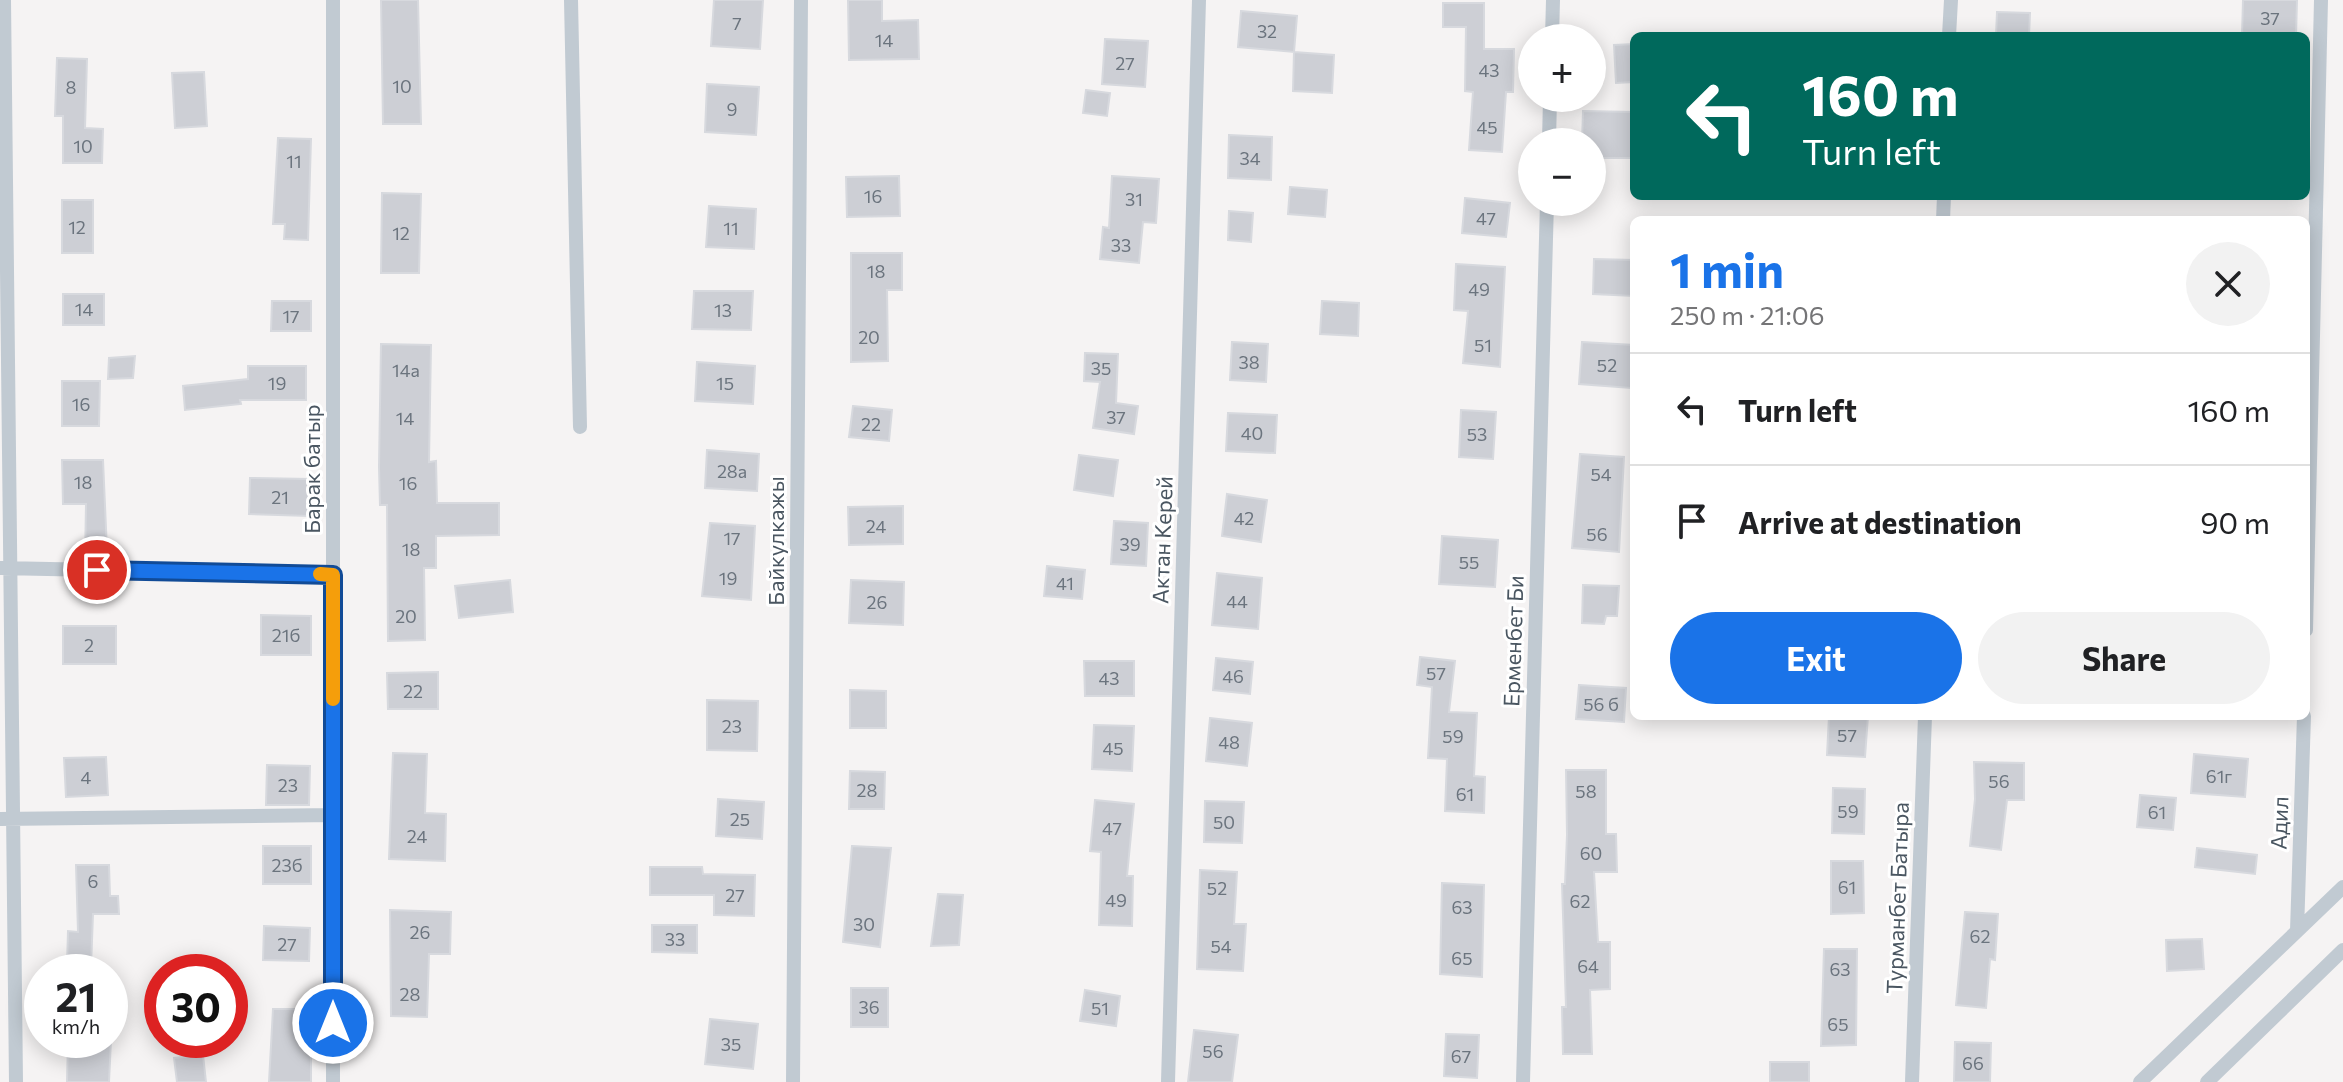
<!DOCTYPE html>
<meta charset="utf-8">
<style>
body{margin:0;font-family:Commissioner,sans-serif;background:#f2f2f2;color:#202124;height:100vh;display:flex;flex-direction:column;font-size:30px;white-space:nowrap}
*{box-sizing:border-box;margin:0}
p{font-size:26px;color:#757577}
.icon{flex:none;width:44px;height:44px;fill:none;stroke:currentColor;stroke-width:2;stroke-linecap:round;stroke-linejoin:round}
.map{position:relative;flex:1;overflow:hidden}
.panel{position:absolute;left:1630px;top:216px;width:680px;height:504px;display:flex;flex-direction:column;background:#fff;border-radius:12px;box-shadow:0 4px 20px #0003}
.panel>*{flex:none}
.guide{position:absolute;left:1630px;top:32px;width:680px;height:168px;border-radius:12px;box-shadow:0 4px 20px #0003;background:#00695c;color:#fff;overflow:hidden}
.fabs{position:absolute;left:1518px;top:24px;display:grid;gap:16px}
.fabs a{display:grid;place-items:center;width:88px;height:88px;border-radius:50%;background:#fff;box-shadow:0 4px 20px #0003;font-size:40px}
.speed{position:absolute;left:24px;top:954px;display:flex;gap:16px;font-size:40px;font-weight:700;text-align:center}
.speed>*{display:grid;place-content:center;width:104px;height:104px;border-radius:50%;background:#fff;box-shadow:0 4px 20px #0003;line-height:1}
.speed small{font-size:20px;font-weight:400}
.speed .limit{border:12px solid #d22;background:#fff;color:#111}
.pin{position:absolute;display:grid;place-items:center;width:68px;height:68px;color:#fff;margin:-34px;border:4px solid #fff;border-radius:50%;box-shadow:0 2px 8px #0007}
.me{position:absolute;width:88px;margin:-44px;rotate:0deg;stroke-linejoin:round;filter:drop-shadow(0 0 6px #0008)}
.turn{display:flex;align-items:center;gap:28px;height:168px;padding:0 40px;font-size:36px}
.turn .icon{width:104px;height:104px;stroke-width:2.5}
.turn b{display:block;font-size:56px;line-height:68px}
.round{display:grid;place-items:center;flex:none;width:84px;height:84px;border-radius:42px;background:#f2f2f2}
.head{display:flex;align-items:center;justify-content:space-between;height:136px;padding:0 40px}
h1{font-size:48px;font-weight:700;line-height:60px;color:#1a73e8}
.action{display:flex;gap:16px;margin-top:auto;padding:16px 40px}
.action a{flex:1;height:92px;border-radius:48px;background:#1a73e8;color:#fff;font-size:32px;font-weight:700;line-height:92px;text-align:center}
.action a+a{background:#f2f2f2;color:#202124}
ul{padding:0;list-style:none}
li{display:flex;align-items:center;gap:24px;height:112px;padding:0 40px;border-top:2px solid #e0e0e0}
li div{flex:1}
li b{display:block;font-size:30px}
li em{font-style:normal}
.map>svg:first-child{display:block}
.building{fill:#cdcfd5;stroke:#d7d9de;stroke-width:2}
.lines{fill:none;stroke-linecap:round;stroke-linejoin:round}
.street{stroke:#c1cad2;stroke-width:14}
.route-casing{stroke:#114b97;stroke-width:20}
.route{stroke:#1a73e8;stroke-width:14}
.slow{stroke:#f59e0b;stroke-width:14}
.labels{text-anchor:middle;dominant-baseline:central;stroke-width:6;stroke-linejoin:round;paint-order:stroke}
.number-label{font-size:18px;fill:#6b747e}
.street-label{font-size:22px;fill:#4a5661;stroke:#fff}
</style>
<div class="map">
<svg width="2343" height="1082" viewBox="0 0 2343 1082">
<rect width="100%" height="100%" fill="#f5f3f3"/>
<!-- building -->
<path class="building" d="M381,0H418L421,124H383Z
M714,0H763L760,49L711,46Z
M848,0H882V21L918,20L919,59L849,60Z
M2243,0H2297L2296,36H2242Z
M1443,3H1484V49H1514L1513,92H1506L1502,152L1469,150L1473,92L1465,91L1466,27H1443Z
M1241,11L1297,16L1294,52L1238,47Z
M1997,12L2030,13L2029,36H1996Z
M1105,39L1148,41L1145,87L1102,84Z
M1634,44V82L1616,83L1614,45Z
M1294,52L1334,55L1332,93L1293,91Z
M57,58L87,59L85,128L103,129L102,163H63V116H55Z
M204,72L207,126L175,128L172,73Z
M707,84L759,87L756,135L705,132Z
M1086,90L1110,93L1107,116L1083,113Z
M1583,111L1634,112L1633,158H1592V142H1582Z
M1229,135L1272,137L1271,180L1228,178Z
M278,138L311,139L308,240L284,239L285,224H273Z
M899,176L900,216L847,217L846,177Z
M1112,176L1159,179L1156,223L1143,222L1139,263L1100,259L1103,227L1109,228Z
M1290,187L1327,190L1325,217L1288,214Z
M382,193L421,194L419,273H381Z
M1465,198L1510,203L1506,237L1462,233Z
M62,200H93V253H62Z
M709,206L756,209L754,249L706,247Z
M1229,211L1253,213L1251,242L1228,240Z
M851,253H902V290H887L888,361L851,362Z
M1594,259L1634,260V296L1593,294Z
M1456,264L1505,267L1500,367L1463,363L1468,311L1454,310Z
M694,291H753L751,330L692,329Z
M63,294H104V325H63Z
M272,301H311V331H271Z
M1322,301L1359,303L1358,336L1320,334Z
M1232,342L1268,344L1266,382L1230,380Z
M1582,342L1634,345L1631,388L1579,384Z
M381,344L431,345L429,462L436,461L437,503H499V535L436,536V568H424L425,640L388,641L387,505H380L379,467Z
M1085,353L1118,354L1116,403L1138,406L1134,434L1093,428L1100,382L1084,381Z
M135,356L133,378L108,379L109,358Z
M697,362L755,366L753,404L695,401Z
M248,366H306V400H240L241,404L185,410L183,386L248,379Z
M62,381H100L99,426H62Z
M853,406L892,410L889,441L849,437Z
M1461,410L1496,412L1493,459L1459,457Z
M1228,413L1277,415L1275,453L1226,451Z
M707,450L759,454L757,491L705,488Z
M1580,454L1624,457L1619,552L1572,548Z
M1079,455L1118,460L1113,496L1074,490Z
M62,460H103L107,551H99V560H85L86,504H63Z
M250,478L310,479L309,516L249,514Z
M1227,494L1267,500L1261,542L1222,536Z
M903,506V544L849,545L848,507Z
M1114,521L1148,523L1146,566L1111,564Z
M710,523L755,526L751,600L702,596Z
M1442,536L1498,540L1495,587L1439,584Z
M1047,566L1085,570L1082,599L1044,596Z
M1217,573L1262,578L1258,629L1212,625Z
M510,580L513,612L459,618L455,586Z
M851,580L904,582L903,625L849,623Z
M1583,585L1619,586L1617,616H1606L1604,624L1582,623Z
M261,615L311,616V655H261Z
M63,626H116V664H63Z
M1420,657L1455,661L1449,712L1477,713L1474,776L1485,777L1484,813L1445,811L1447,759L1428,758L1432,687L1417,685Z
M1216,658L1253,662L1250,694L1213,690Z
M1084,661H1134V696H1085Z
M438,672V709H388L387,673Z
M1579,685L1626,688L1624,722L1576,719Z
M850,690L886,691V728H850Z
M707,700L758,701L757,751L707,750Z
M1829,716H1868L1865,757L1827,755Z
M1210,718L1252,723L1247,766L1206,761Z
M1094,725L1134,726L1132,771L1092,769Z
M393,753L427,754L425,813L446,814L445,861L389,859Z
M2194,754L2248,759L2245,797L2191,793Z
M106,757L108,795L66,797L64,758Z
M1974,762L2024,763V800H2007L2001,850L1970,846L1975,799Z
M267,765L310,766L309,805H266Z
M1566,770H1606V834H1616L1617,872H1594L1598,942H1610V989L1590,990L1592,1054H1563L1562,1007H1566L1562,884H1565L1567,835Z
M850,771L885,772L884,809H849Z
M1833,788L1865,789L1864,834L1832,833Z
M2140,795L2176,798L2173,830L2137,827Z
M718,799L764,802L762,839L716,836Z
M1095,800L1134,804L1127,876H1133L1132,926L1099,925L1101,852L1090,851Z
M1205,801L1244,802L1242,843L1204,842Z
M263,846H311V884H263Z
M852,846L891,848L880,947L843,942Z
M2197,848L2257,855L2255,874L2195,867Z
M1831,861H1863L1864,913L1831,914Z
M76,865H109L110,896H118L119,914H93L91,967L67,964L68,931L78,932Z
M650,867H702L703,874L755,875L754,916L714,915V895H650Z
M1200,870L1237,872L1234,924H1246L1243,971L1197,969Z
M1442,883L1484,885L1482,977L1440,974Z
M938,894L963,895L959,945L931,946Z
M390,910L451,912L450,954H429L427,1017L391,1016Z
M1965,912L1998,914L1995,960L1990,959L1986,1008L1956,1005Z
M652,925H697V953L652,952Z
M264,926L310,928L309,961L263,960Z
M2202,939L2204,969L2167,971L2166,940Z
M1824,949H1857L1856,1045L1821,1046Z
M851,988H888V1027H851Z
M1085,990L1120,996L1116,1026L1080,1021Z
M273,1009H311V1082H269Z
M710,1019L758,1024L753,1069L705,1064Z
M1194,1030L1238,1035L1232,1082H1188Z
M1446,1034L1479,1035L1477,1078L1444,1076Z
M68,1040H111L109,1082H67Z
M1955,1042L1991,1043L1990,1082H1954Z
M203,1055L206,1082H177L174,1058Z
M1770,1062H1809V1082H1770Z"/>
<g class="lines">
<!-- street -->
<path class="street" d="M4,0L16,1082
M571,0L580,427
M1949,36L1951,0
M1552,38L1553,0
M1549,142L1550,98
M1943,220L1944,196
M1,568L333,575
M2306,630L2321,0
M0,819L333,815
M2297,931L2304,716
M333,1082V0
M793,1082L801,0
M1168,1082L1199,0
M1523,1082L1547,202
M1912,1082L1925,716
M2140,1082L2343,887
M2207,1082L2343,950"/>
</g>
<g class="lines">
<!-- route casing -->
<g class="route-casing">
<path id="route" d="M97,570L333,575V1023"/>
</g>
<!-- route -->
<use href="#route" class="route"/>
<!-- slow -->
<path class="slow" d="M320,574L333,575V699"/>
</g>
<g class="labels">
<!-- number labels -->
<g class="number-label">
<text x="2270" y="18">37</text>
<text x="737" y="23">7</text>
<text x="1267" y="31">32</text>
<text x="884" y="40">14</text>
<text x="1125" y="63">27</text>
<text x="1489" y="70">43</text>
<text x="402" y="86">10</text>
<text x="71" y="87">8</text>
<text x="732" y="109">9</text>
<text x="1487" y="127">45</text>
<text x="83" y="146">10</text>
<text x="1250" y="158">34</text>
<text x="294" y="161">11</text>
<text x="873" y="196">16</text>
<text x="1134" y="199">31</text>
<text x="1486" y="218">47</text>
<text x="77" y="227">12</text>
<text x="731" y="228">11</text>
<text x="401" y="233">12</text>
<text x="1121" y="245">33</text>
<text x="876" y="271">18</text>
<text x="1479" y="289">49</text>
<text x="84" y="309">14</text>
<text x="723" y="310">13</text>
<text x="291" y="316">17</text>
<text x="869" y="337">20</text>
<text x="1483" y="345">51</text>
<text x="1249" y="362">38</text>
<text x="1607" y="365">52</text>
<text x="1101" y="368">35</text>
<text x="406" y="370">14а</text>
<text x="277" y="383">19</text>
<text x="725" y="383">15</text>
<text x="81" y="404">16</text>
<text x="1116" y="417">37</text>
<text x="405" y="418">14</text>
<text x="871" y="424">22</text>
<text x="1252" y="433">40</text>
<text x="1477" y="434">53</text>
<text x="732" y="471">28а</text>
<text x="1601" y="474">54</text>
<text x="83" y="482">18</text>
<text x="408" y="483">16</text>
<text x="280" y="497">21</text>
<text x="1244" y="518">42</text>
<text x="876" y="526">24</text>
<text x="1597" y="534">56</text>
<text x="732" y="538">17</text>
<text x="1130" y="544">39</text>
<text x="411" y="549">18</text>
<text x="1469" y="562">55</text>
<text x="728" y="578">19</text>
<text x="1065" y="583">41</text>
<text x="1237" y="601">44</text>
<text x="877" y="602">26</text>
<text x="406" y="616">20</text>
<text x="286" y="635">21б</text>
<text x="89" y="645">2</text>
<text x="1436" y="673">57</text>
<text x="1233" y="676">46</text>
<text x="1109" y="678">43</text>
<text x="413" y="691">22</text>
<text x="1601" y="704">56 б</text>
<text x="732" y="726">23</text>
<text x="1847" y="735">57</text>
<text x="1453" y="736">59</text>
<text x="1229" y="742">48</text>
<text x="1113" y="748">45</text>
<text x="2219" y="776">61г</text>
<text x="86" y="777">4</text>
<text x="1999" y="781">56</text>
<text x="288" y="785">23</text>
<text x="867" y="790">28</text>
<text x="1586" y="791">58</text>
<text x="1465" y="794">61</text>
<text x="1848" y="811">59</text>
<text x="2157" y="812">61</text>
<text x="740" y="819">25</text>
<text x="1224" y="822">50</text>
<text x="1112" y="828">47</text>
<text x="417" y="836">24</text>
<text x="1591" y="853">60</text>
<text x="287" y="865">23б</text>
<text x="93" y="881">6</text>
<text x="1847" y="887">61</text>
<text x="1217" y="888">52</text>
<text x="735" y="895">27</text>
<text x="1116" y="900">49</text>
<text x="1580" y="901">62</text>
<text x="1462" y="907">63</text>
<text x="864" y="924">30</text>
<text x="420" y="932">26</text>
<text x="1980" y="936">62</text>
<text x="675" y="939">33</text>
<text x="287" y="944">27</text>
<text x="1221" y="946">54</text>
<text x="1462" y="958">65</text>
<text x="1588" y="966">64</text>
<text x="1840" y="969">63</text>
<text x="410" y="994">28</text>
<text x="869" y="1007">36</text>
<text x="1100" y="1008">51</text>
<text x="1838" y="1024">65</text>
<text x="731" y="1044">35</text>
<text x="1213" y="1051">56</text>
<text x="1461" y="1056">67</text>
<text x="1973" y="1063">66</text>
</g>
<!-- street labels -->
<g class="street-label">
<text transform="translate(311 469) rotate(-90)">Барак батыр</text>
<text transform="translate(1162 540) rotate(-88)">Актан Керей</text>
<text transform="translate(775 541) rotate(-90)">Байкулкажы</text>
<text transform="translate(1513 641) rotate(-88)">Ерменбет Би</text>
<text transform="translate(2279 823) rotate(-88)">Адил</text>
<text transform="translate(1897 898) rotate(-88)">Турманбет Батыра</text>
</g>
</g>
</svg>
<div class="fabs">
<a>+</a>
<a>−</a>
</div>
<div class="speed"><div>21<small>km/h</small></div><div class="limit">30</div></div>
<div class="pin" style="left:97px;top:570px;background:#d93025"><svg class="icon" aria-label="arrive" viewBox="0 0 24 24"><path d="M6 21V4h12l-3 4 3 4H6"/></svg></div>
<svg class="me" style="left:333px;top:1023px" viewBox="-20 -20 40 40"><circle r="17" fill="#1a73e8" stroke="#fff" stroke-width="3"/><path d="M0-11L8 9 0 5-8 9z" fill="#fff"/></svg>
<div class="guide">
<div class="turn"><svg class="icon" aria-label="left" viewBox="0 0 24 24"><path d="M17 20v-9H6M10 6l-5 5 5 5"/></svg><div><b>160 m</b>Turn left</div></div>
</div>
<section class="panel">
<div class="head"><div><h1>1 min</h1><p>250 m · 21:06</p></div><a class="round"><svg class="icon" aria-label="close" viewBox="0 0 24 24"><path d="M6 6l12 12M18 6L6 18"/></svg></a></div>
<ul>
<li><svg class="icon" aria-label="left" viewBox="0 0 24 24"><path d="M17 20v-9H6M10 6l-5 5 5 5"/></svg><div><b>Turn left</b></div><em>160 m</em></li>
<li><svg class="icon" aria-label="arrive" viewBox="0 0 24 24"><path d="M6 21V4h12l-3 4 3 4H6"/></svg><div><b>Arrive at destination</b></div><em>90 m</em></li>
</ul>
<div class="action"><a>Exit</a><a>Share</a></div>
</section>
</div>
